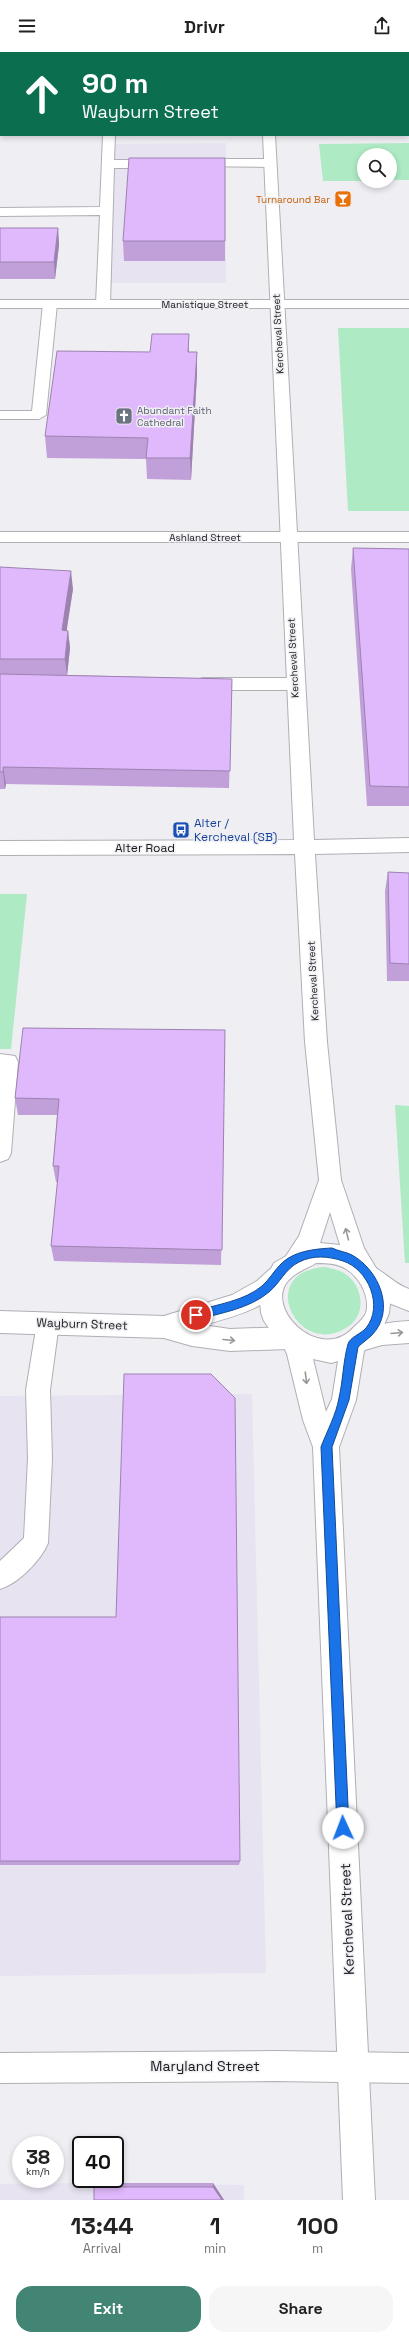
<!DOCTYPE html>
<style>
body{margin:0;font-family:"Space Grotesk",sans-serif;background:#f6f6f6;color:#222;height:100vh;display:flex;flex-direction:column;font-size:15px;white-space:nowrap}
*{box-sizing:border-box;margin:0}
p{font-size:13px;color:#767676}
.icon{flex:none;width:22px;height:22px;fill:none;stroke:currentColor;stroke-width:2;stroke-linecap:round;stroke-linejoin:round}
.map{position:relative;height:2148px;overflow:hidden}
.sheet{display:flex;flex-direction:column;background:#fff;flex:1}
.sheet>*{flex:none}
.guide{position:absolute;left:0px;top:0px;width:409px;height:84px;box-shadow:0 2px 6px #0003;background:#0b6e4f;color:#fff;overflow:hidden}
.fabs{position:absolute;left:357px;top:96px;display:grid;gap:8px}
.fabs a{display:grid;place-items:center;width:40px;height:40px;border-radius:50%;background:#fff;box-shadow:0 2px 6px #0003;font-size:20px}
.speed{position:absolute;left:12px;top:2084px;display:flex;gap:8px;font-size:20px;font-weight:700;text-align:center}
.speed>*{display:grid;place-content:center;width:52px;height:52px;border-radius:50%;background:#fff;box-shadow:0 2px 6px #0003;line-height:1}
.speed small{font-size:10px;font-weight:400}
.speed .limit{border:2px solid #111;border-radius:6px;background:#fff;color:#111}
.pin{position:absolute;display:grid;place-items:center;width:34px;height:34px;color:#fff;margin:-17px;border:2px solid #fff;border-radius:50%;box-shadow:0 1px 4px #0007}
.me{position:absolute;width:44px;margin:-22px;rotate:358deg;stroke-linejoin:round;filter:drop-shadow(0 0 3px #0008)}
.turn{display:flex;align-items:center;gap:14px;height:84px;padding:0 16px;font-size:18px}
.turn .icon{width:52px;height:52px;stroke-width:2.5}
.turn b{display:block;font-size:28px;line-height:34px}
.eta{display:flex;justify-content:space-evenly;align-items:center;height:68px;text-align:center}
.eta b{font-size:24px;font-weight:700;line-height:28px}
.action{display:flex;gap:8px;margin-top:auto;padding:8px 16px}
.action a{flex:1;height:46px;border-radius:16px;background:#438575;color:#fff;font-size:16px;font-weight:700;line-height:46px;text-align:center}
.action a+a{background:#f6f6f6;color:#222}
header{display:flex;justify-content:space-between;align-items:center;height:52px;padding:0 16px;background:#fff;font-size:18px;font-weight:700}
.map>svg:first-child{display:block}
.built{fill:#e7e3f0}
.green{fill:#aeeac4}
.lines{fill:none;stroke-linecap:round;stroke-linejoin:round}
.service-casing{stroke:#b0afb4;stroke-width:2}
.minor-casing{stroke:#b0afb4;stroke-width:2}
.tertiary-casing{stroke:#b0afb4;stroke-width:2}
.service{fill:#fff;fill-rule:evenodd}
.minor{fill:#fff;fill-rule:evenodd}
.tertiary{fill:#fff;fill-rule:evenodd}
.wall{fill:#c19fd9}
.shaded-wall{fill:#9d82b0}
.building{fill:#e0b9fc;stroke:#9d82b0}
.oneway{stroke:#989798}
.route{fill:#1a73e8;stroke:#114b97}
.labels{text-anchor:middle;dominant-baseline:central;stroke-width:3;stroke-linejoin:round;paint-order:stroke}
.far-food-label{font-size:10px;fill:#c56008;stroke:#efeef3;text-anchor:end}
.far-street-label{font-size:10px;fill:#19181a;stroke:#efeef3}
.far-worship-label{font-size:10px;fill:#5b616d;stroke:#efeef3;text-anchor:start}
.transit-label{font-size:12px;fill:#164399;stroke:#efeef3;text-anchor:start}
.street-label{font-size:12px;fill:#19181a;stroke:#efeef3}
.near-street-label{font-size:14px;fill:#19181a;stroke:#efeef3}
</style>
<header><svg class="icon" aria-label="menu" viewBox="0 0 24 24"><path d="M4 6h16M4 12h16M4 18h16"/></svg>Drivr<svg class="icon" aria-label="share" viewBox="0 0 24 24"><path d="M12 15V3M7 8l5-5 5 5M5 13v7h14v-7"/></svg></header>
<div class="map">
<svg width="409" height="2148" viewBox="0 0 409 2148">
<rect width="100%" height="100%" fill="#efeef3"/>
<!-- built -->
<path class="built" d="M226,91V231H101L110,92Z
M252,1342L266,1921L0,1924V1344Z
M84,2131L244,2133V2148H0V2132Z"/>
<!-- green -->
<path class="green" d="M0,0H117L1,1V60Z
M306,0H409V59L408,1Z
M409,91V128H390V103H364V129H323L319,92Z
M338,276H409V459H348Z
M0,842H27L11,997H0Z
M395,1053L409,1054V1211H405Z
M325,1215C333,1217 341,1218 348,1224C363,1236 366,1262 349,1274C298,1310 254,1219 325,1215Z"/>
<g class="lines">
<!-- service casing -->
<g class="service-casing">
<path id="service" d="M103,83H115L114,108H158L164,112L158,116H114L110,252L103,256L96,252L100,163L0,164V156L100,155Z
M197,107H270L276,111L270,115L193,114L191,111L193,108Z
M50,248L57,252L46,363L39,367H0V359H32L43,252Z
M203,626H295L301,628L303,632L301,636L295,638H203L197,636L195,632L197,628Z
M0,1002L15,1004L18,1010L11,1101L8,1107L0,1110Z
M48,1261L56,1264L59,1271L50,1338L52,1407L48,1491C41,1508 18,1532 0,1537V1509L24,1486L28,1407L26,1338L37,1271L40,1264Z"/>
</g>
<!-- minor casing -->
<g class="minor-casing">
<path id="minor" d="M408,69H409V77H408Z
M0,70H1V78H0Z
M0,248H409V256H0Z
M0,480H409V490H0Z
M369,1213C385,1219 392,1231 409,1237V1259C389,1251 367,1245 357,1224L361,1217Z
M277,1214L285,1218L289,1225C275,1255 232,1265 203,1273L230,1277L289,1275L297,1278L301,1286L297,1294L289,1297L230,1299L192,1294L164,1286L0,1281V1259L164,1264L232,1243L257,1229L269,1218Z
M409,1269V1291L382,1293L358,1300L350,1297L346,1289L350,1281C369,1274 388,1270 409,1269Z
M274,1999L409,2001V2031L274,2029L0,2031V2001Z"/>
</g>
<!-- tertiary casing -->
<g class="tertiary-casing">
<path id="tertiary" d="M258,0H270V1H258Z
M263,83H275L314,788L409,786V800L315,802L327,990L341,1128L364,1196L382,1226L390,1252L389,1261L382,1278L364,1299L356,1348L339,1395L375,2148H343L313,1395L303,1368L287,1302L283,1293L278,1289L264,1269L261,1261L259,1239L274,1211L286,1204L299,1184L319,1128L305,990L295,802L0,803V789L294,788ZM330,1160L340,1193L320,1191ZM316,1211C323,1211 333,1211 340,1214C357,1220 371,1243 366,1261C364,1266 358,1271 354,1275C320,1314 258,1252 292,1225C299,1219 308,1216 316,1211ZM313,1307L331,1311L338,1309L332,1347L326,1360Z"/>
</g>
<!-- service -->
<use href="#service" class="service"/>
<!-- minor -->
<use href="#minor" class="minor"/>
<!-- tertiary -->
<use href="#tertiary" class="tertiary"/>
</g>
<!-- wall -->
<path class="wall" d="M225,106V209H124L123,189Z
M0,176H58L59,193L55,227H0Z
M189,300H197V322L191,428L147,427L146,407L47,406L45,384Z
M353,496L409,497V754H367L351,517Z
M0,515L73,537L66,578L68,579L70,596L67,623L232,627L229,736L6,732L5,737H0Z
M388,820L409,821V929H387L385,839Z
M225,978L221,1213L54,1209L51,1194L58,1130H56L53,1114L57,1063H18L15,1046Z
M0,1565L240,1809L239,1813H0Z
M97,2131H213L224,2148L94,2135Z"/>
<!-- shaded-wall -->
<path class="shaded-wall" d="M58,176L59,193L55,227L54,210Z
M189,282V303L188,300Z
M197,300V322L191,428L190,406Z
M71,519L73,537L64,596L62,578Z
M68,579L70,596L67,624L65,607Z
M3,715L6,732L5,737L3,720Z
M213,2131L224,2148H222L213,2135Z"/>
<!-- building -->
<path class="building" d="M129,106H225V189H123Z
M0,176H58L54,210H0Z
M152,282H189L188,300H197L190,406H146L148,386L45,384L57,299L150,300Z
M353,496L409,497V735L370,734Z
M0,515L71,519L62,578L68,579L65,607H0Z
M0,622L232,627L230,719L3,715V720H0Z
M388,820L409,821V912L390,911Z
M23,976L225,978L222,1198L51,1194L59,1114H53L59,1047L15,1046Z
M124,1322H211L235,1346L240,1809H0V1565H116Z
M94,2135H213L222,2148H94Z"/>
<!-- one-way arrows -->
<defs><path id="oneway-shaft" d="M-6 0H5M1.5-3L5.5 0L1.5 3" fill="none" stroke-width="1.6" stroke-linecap="round" stroke-linejoin="round"/></defs>
<g class="oneway">
<use href="#oneway-shaft" transform="translate(347 1182) rotate(-104)"/>
<use href="#oneway-shaft" transform="translate(397 1281) rotate(-5)"/>
<use href="#oneway-shaft" transform="translate(229 1288) rotate(5)"/>
<use href="#oneway-shaft" transform="translate(306 1326) rotate(83)"/>
</g>
<!-- route -->
<path class="route" d="M332,1196C338,1199 346,1200 352,1203C379,1218 396,1258 372,1283C368,1287 362,1291 358,1295L349,1348L332,1395L349,1776L347,1780L343,1782L339,1780L337,1776L321,1395C327,1379 336,1363 339,1346C343,1329 343,1310 348,1292C350,1285 361,1282 366,1276C384,1254 368,1217 343,1209C328,1204 313,1203 299,1210C285,1217 280,1231 269,1240C249,1257 220,1261 196,1268L191,1263L196,1259C218,1252 244,1249 262,1234C269,1228 274,1219 280,1213C293,1199 314,1197 332,1196Z"/>
<!-- icons -->
<defs>
<g id="bar-square" transform="scale(0.9)"><rect x="-9" y="-9" width="18" height="18" rx="4" fill="#e8710a" stroke="#efeef3"/><path d="M-6-5H6L.8 .8V4.5H3.5V6h-7V4.5H-.8V.8Z" fill="#fff"/></g>
<g id="church-square" transform="scale(0.9)"><rect x="-9" y="-9" width="18" height="18" rx="4" fill="#6b7280" stroke="#efeef3"/><path d="M-1.2-6h2.4v3.5h3.3v2.4h-3.3V6h-2.4V-.1h-3.3v-2.4h3.3Z" fill="#fff"/></g>
<g id="bus-square" transform="scale(0.9)"><rect x="-9" y="-9" width="18" height="18" rx="4" fill="#1a4fb4" stroke="#efeef3"/><path d="M-5-6H5V4H4V6H2V4H-2V6H-4V4H-5ZM-3.5-4V0h7V-4ZM-3.5 1.2v1.5H-2V1.2ZM2 1.2v1.5H3.5V1.2Z" fill="#fff"/></g>
</defs>
<g fill-rule="evenodd">
<use href="#bar-square" x="343" y="147"/>
<use href="#church-square" x="124" y="364"/>
<use href="#bus-square" x="181" y="778"/>
</g>
<g class="labels">
<!-- far-food labels -->
<g class="far-food-label">
<text x="330" y="147">Turnaround Bar</text>
</g>
<!-- far-street labels -->
<g class="far-street-label">
<text x="205" y="252">Manistique Street</text>
<text transform="translate(278 282) rotate(-93)">Kercheval Street</text>
<text x="205" y="485">Ashland Street</text>
<text transform="translate(293 606) rotate(-93)">Kercheval Street</text>
<text transform="translate(313 929) rotate(-93)">Kercheval Street</text>
</g>
<!-- far-worship labels -->
<g class="far-worship-label">
<text x="137" y="358">Abundant Faith<tspan x="137" dy="12">Cathedral</tspan></text>
</g>
<!-- transit labels -->
<g class="transit-label">
<text x="194" y="771">Alter /<tspan x="194" dy="14">Kercheval (SB)</tspan></text>
</g>
<!-- street labels -->
<g class="street-label">
<text x="145" y="796">Alter Road</text>
<text transform="translate(82 1272) rotate(2)">Wayburn Street</text>
</g>
<!-- near-street labels -->
<g class="near-street-label">
<text transform="translate(347 1867) rotate(-92)">Kercheval Street</text>
<text x="205" y="2014">Maryland Street</text>
</g>
</g>
</svg>
<div class="fabs">
<a><svg class="icon" aria-label="search" viewBox="0 0 24 24"><circle cx="10" cy="10" r="6"/><path d="M15 15l6 6"/></svg></a>
</div>
<div class="speed"><div>38<small>km/h</small></div><div class="limit">40</div></div>
<div class="pin" style="left:196px;top:1263px;background:#d93025"><svg class="icon" aria-label="arrive" viewBox="0 0 24 24"><path d="M6 21V4h12l-3 4 3 4H6"/></svg></div>
<svg class="me" style="left:343px;top:1776px" viewBox="-20 -20 40 40"><circle r="19" fill="#fff"/><path d="M0-13L10 11 0 6-10 11z" fill="#1a73e8"/></svg>
<div class="guide">
<div class="turn"><svg class="icon" aria-label="ahead" viewBox="0 0 24 24"><path d="M12 20V5M6 11l6-6 6 6"/></svg><div><b>90 m</b>Wayburn Street</div></div>
</div>
</div>
<section class="sheet">
<div class="eta">
<div><b>13:44</b><p>Arrival</p></div>
<div><b>1</b><p>min</p></div>
<div><b>100</b><p>m</p></div>
</div>
<div class="action"><a>Exit</a><a>Share</a></div>
</section>
